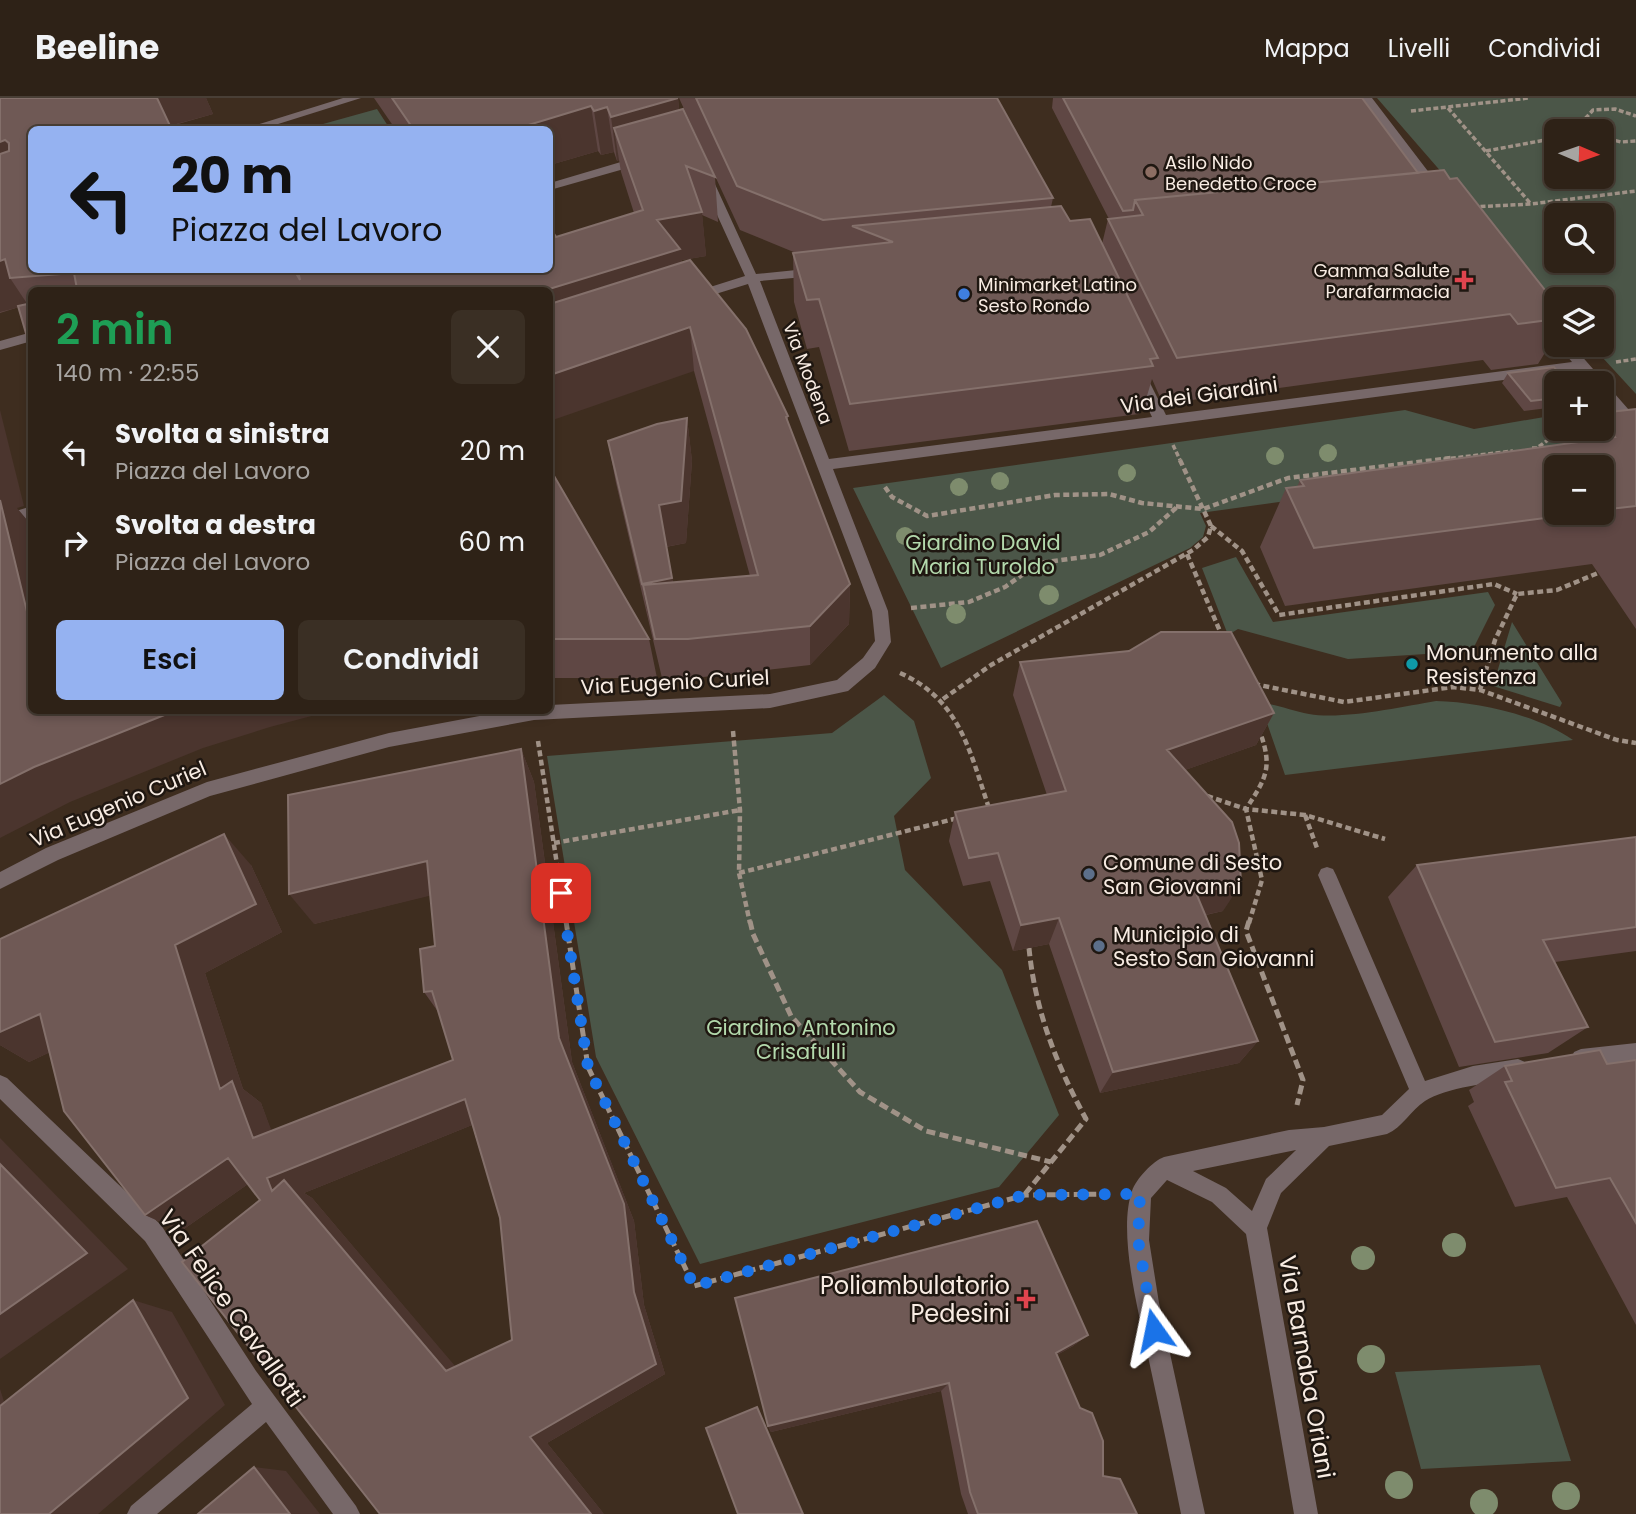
<!DOCTYPE html>
<html lang="it">
<meta charset="utf-8">
<style>
body{margin:0;font-family:Poppins,sans-serif;background:#3a2f24;color:#f1f3f6;height:100vh;display:flex;flex-direction:column;font-size:26px;white-space:nowrap}
*{box-sizing:border-box;margin:0}
p{font-size:23px;color:#a7a4a1}
.icon{flex:none;width:38px;height:38px;fill:none;stroke:currentColor;stroke-width:2;stroke-linecap:round;stroke-linejoin:round}
.map{position:relative;flex:1;overflow:hidden}
.drawer{position:absolute;left:28px;top:189px;width:525px;height:427px;display:flex;flex-direction:column;background:#2e2217;border-radius:10px;box-shadow:0 4px 10px #0003,0 0 0 2px #493f36}
.drawer>*{flex:none}
.top-card{position:absolute;left:28px;top:28px;width:525px;height:147px;border-radius:10px;box-shadow:0 4px 10px #0003,0 0 0 2px #493f36;background:#95b2f1;color:#111;overflow:hidden}
.needle{width:46px;rotate:92deg}
.controls{position:absolute;left:1544px;top:21px;display:grid;gap:14px}
.controls a{display:grid;place-items:center;width:70px;height:70px;border-radius:10px;background:#2e2217;box-shadow:0 4px 10px #0003,0 0 0 2px #493f36;font-size:35px}
.pin{position:absolute;display:grid;place-items:center;width:60px;height:60px;color:#fff;margin:-30px;border-radius:14px;box-shadow:0 4px 10px #0006}
.me{position:absolute;width:77px;margin:-38px;rotate:348deg;stroke-linejoin:round;filter:drop-shadow(0 0 5px #0008)}
.turn{display:flex;align-items:center;gap:24px;height:147px;padding:0 28px;font-size:32px}
.turn .icon{width:91px;height:91px;stroke-width:2.5}
.turn b{display:block;font-size:49px;line-height:60px}
.round{display:grid;place-items:center;flex:none;width:74px;height:74px;border-radius:10px;background:#3a2f24}
.overview{display:flex;align-items:center;justify-content:space-between;height:119px;padding:0 28px}
h1{font-size:42px;font-weight:600;line-height:52px;color:#1e9e55}
.action{display:flex;gap:14px;margin-top:auto;padding:14px 28px}
.action a{flex:1;height:80px;border-radius:10px;background:#95b2f1;color:#111;font-size:28px;font-weight:600;line-height:80px;text-align:center}
.action a+a{background:#3a2f24;color:#f1f3f6}
ul{padding:0;list-style:none}
li{display:flex;align-items:center;gap:21px;height:91px;padding:0 28px}
li div{flex:1}
li b{display:block;font-size:26px}
li em{font-style:normal}
header{display:flex;align-items:center;gap:42px;box-sizing:border-box;height:98px;padding:0 35px;background:#2e2217;border-bottom:2px solid #493f36}
header strong{font-size:33px}
nav{display:flex;gap:38px;margin-inline-start:auto;font-size:24px}
.map>svg:first-child{display:block}
.green{fill:#4b5648;fill-rule:evenodd}
.lines{fill:none;stroke-linecap:round;stroke-linejoin:round}
.path-far2{stroke:#a09287;stroke-width:3.5;stroke-dasharray:5 2.5;stroke-linecap:butt}
.path-far1{stroke:#a09287;stroke-width:4.5;stroke-dasharray:6 3.5;stroke-linecap:butt}
.path{stroke:#a09287;stroke-width:5;stroke-dasharray:9 4.5;stroke-linecap:butt}
.minor{fill:#776869;fill-rule:evenodd}
.tree{fill:#7e8c6d}
.wall{fill:#5f4744;fill-rule:evenodd}
.shaded-wall{fill:#4b352e}
.building{fill:#6f5955;stroke:#84706b;stroke-width:2;fill-rule:evenodd}
.route{stroke:#1a73e8;stroke-width:12;stroke-dasharray:0 21.6}
.education-dot{fill:#8d6e63;stroke:#1f1711;stroke-width:2.5}
.health-dot{fill:#e0444e;stroke:#1f1711;stroke-width:2.5}
.shop-dot{fill:#3f7fe0;stroke:#1f1711;stroke-width:2.5}
.culture-dot{fill:#0f9aa8;stroke:#1f1711;stroke-width:2.5}
.service-dot{fill:#5c6f8a;stroke:#1f1711;stroke-width:2.5}
.labels{text-anchor:middle;dominant-baseline:central;stroke-width:5;stroke-linejoin:round;paint-order:stroke}
.far-poi-label{font-size:18px;fill:#f8ece3;stroke:#1f1711;text-anchor:start}
.far-street-label{font-size:18px;fill:#f8ece3;stroke:#1f1711}
.street-label{font-size:21px;fill:#f8ece3;stroke:#1f1711}
.park-label{font-size:21px;fill:#b3d9ac;stroke:#1f1711}
.poi-label{font-size:21px;fill:#f8ece3;stroke:#1f1711;text-anchor:start}
.near-poi-label{font-size:24px;fill:#f8ece3;stroke:#1f1711;text-anchor:end}
.near-street-label{font-size:24px;fill:#f8ece3;stroke:#1f1711}
</style>
<header>
<strong>Beeline</strong>
<nav><a>Mappa</a><a>Livelli</a><a>Condividi</a></nav>
</header>
<div class="map">
<svg width="1636" height="1416" viewBox="0 0 1636 1416">
<rect width="100%" height="100%" fill="#3e2d1f"/>
<!-- green -->
<path class="green" d="M1377,0H1636V296L1591,247H1601V201H1556V206ZM1556,33H1601V79H1556ZM1556,117H1601V163H1556Z
M377,11L390,31H305Z
M1405,312L1474,331L1556,317V331H1601L1628,356L1200,415L1206,428L1203,439L1190,450L941,570L853,390Z
M1236,459L1273,524L1488,494L1495,507L1472,553L1348,561L1238,531L1228,537L1202,470Z
M1512,524L1562,605L1560,609L1493,588Z
M884,597L914,623L931,680L894,718L905,772L1002,872L1059,1017L999,1089L700,1166L596,959L547,658L832,635Z
M1436,603C1478,604 1538,617 1573,642L1285,677L1260,605C1278,606 1292,613 1309,616C1342,622 1401,609 1436,603Z
M1540,1267L1571,1363L1421,1371L1395,1274Z"/>
<g class="lines">
<!-- path-far2 -->
<path class="path-far2" d="M1448,10L1531,106
M1411,13L1529,0
M1591,33L1584,22L1593,12L1615,11L1636,18
M1601,39L1621,44L1636,43
M1486,53L1556,40
M1473,109L1531,106L1636,93
M1616,264L1636,261
M1173,347L1180,362
M1532,350H1537L1560,333L1578,331
M1436,362L1513,353"/>
<!-- path-far1 -->
<path class="path-far1" d="M885,389L892,399L927,418L1055,397L1109,396L1142,405L1203,411L1288,380L1451,360
M1211,428L1242,453L1279,517L1494,486L1517,496
M1187,456L1222,538
M911,510L969,504L1005,489L1039,465L1100,457L1149,434L1177,409
M900,575C961,602 970,655 990,713
M1254,586L1344,604L1453,589L1480,592L1617,642L1636,645
M1480,592L1495,542L1517,496L1557,492L1598,475
M943,601L991,567L1193,452L1208,439L1211,428L1179,360
M733,633L740,712L739,775L750,825
M538,643L566,825
M1207,698L1246,711L1305,717L1385,741
M1305,717L1317,750
M554,745L740,712
M739,775L958,720
M1249,825L1262,782L1246,711C1266,680 1273,670 1260,634"/>
<!-- path -->
<path class="path" d="M566,823L588,969L694,1188L1025,1097L1108,1096
M750,823L753,836L791,918L860,994L926,1033L1051,1064
M1249,823L1246,833L1303,982L1297,1007
M1025,1096L1086,1021C1056,966 1035,912 1029,850"/>
<!-- minor -->
<path class="minor" d="M343,0H361L259,32H240Z
M1360,0H1372L1440,89V95H1432Z
M641,58L647,62L645,65L550,92V85Z
M708,80L714,84L756,176L816,170L822,174L816,178L760,183L829,361L1152,319L1130,273L1137,268L1144,273L1166,317L1572,264L1558,247H1572L1636,320V334L1631,332L1601,298V285H1590L1579,272L833,371L888,513L891,544L875,570L848,593L770,610L534,622L389,649L210,698L58,762L0,791V774L46,750L207,684L389,635L511,612H550V607L770,596L837,582L863,560L875,543L872,513L748,186L693,203L686,199L688,196L745,178L702,84Z
M32,234V243L0,252V243Z
M32,408V419L0,430V418Z
M1327,769L1333,771L1336,777L1425,983L1473,968L1518,961L1525,964L1528,971L1525,978L1518,981C1494,984 1444,990 1425,1003C1411,1012 1403,1029 1387,1036L1329,1048L1281,1095L1267,1130L1318,1416H1294L1246,1136L1212,1104L1167,1082L1151,1100L1149,1142L1159,1205L1205,1416H1181C1171,1365 1160,1314 1149,1263C1140,1219 1117,1136 1132,1093C1136,1081 1153,1063 1164,1059L1289,1032L1324,1029L1382,1017L1409,991L1318,777L1321,771ZM1296,1052L1266,1081L1252,1113L1226,1090L1193,1073Z
M1636,945V963L1581,971L1574,968L1571,961L1574,954L1581,951Z
M0,977L7,980L161,1127L256,1273L356,1408L360,1416H333L266,1324L157,1416H127L131,1408L252,1306L145,1143L0,1001Z"/>
</g>
<!-- trees -->
<g class="tree">
<circle cx="1328" cy="355" r="9"/>
<circle cx="1275" cy="358" r="9"/>
<circle cx="1127" cy="375" r="9"/>
<circle cx="1000" cy="383" r="9"/>
<circle cx="959" cy="389" r="9"/>
<circle cx="905" cy="438" r="9"/>
<circle cx="1049" cy="497" r="10"/>
<circle cx="956" cy="516" r="10"/>
<circle cx="1454" cy="1147" r="12"/>
<circle cx="1363" cy="1160" r="12"/>
<circle cx="1371" cy="1261" r="14"/>
<circle cx="1399" cy="1387" r="14"/>
<circle cx="1566" cy="1398" r="14"/>
<circle cx="1484" cy="1405" r="14"/>
</g>
<!-- wall -->
<path class="wall" d="M0,0H206L213,16L171,28L32,172L300,182L556,139L634,115L621,74L619,62L617,63L614,54L601,57L598,53L550,67V32H396L374,0H678L679,12L715,79L718,124L702,117L706,158L682,162V165L788,318V325L850,486L849,526L810,567L694,580H662L616,385L608,343L687,320L692,363L686,445L666,449L673,485L750,478L694,273L550,192H32V256L19,209L0,215Z
M679,0H997L1053,100L1051,109L1070,123L1102,146L1108,121H1109L1052,10L1053,0H1362L1418,75L1556,206V237L1538,266L1491,272L1483,262L1163,306L1152,281L1144,308L1141,309L1139,316L849,353L819,249L807,251L794,204L793,155H796L740,132Z
M1508,275L1556,285V309L1524,313L1502,285Z
M1636,311V531L1592,466L1285,508L1260,449L1286,390L1297,389L1300,382L1578,344L1587,331H1601V315ZM1601,369V415H1556Z
M550,371L649,541L657,580H550Z
M1020,564L1274,615L1256,647L1185,672L1223,813L1206,817L1258,943L1239,965L1100,995L1049,846L1013,853L990,783L963,788L949,743L955,714L1047,697L1013,597Z
M521,651L534,684L572,964L634,1123L644,1207L665,1276L547,1345L604,1416L260,1102L248,1086L181,1133L145,1117L50,954L29,964L0,947V841L251,767L282,834L205,875L243,991L261,1005L271,1033L453,962L439,915L424,894L435,848L430,797L314,826ZM472,1027L500,1120L512,1242L455,1269L312,1100L304,1095Z
M1636,739V853L1555,864L1588,929L1548,955L1459,969L1388,799L1417,767Z
M1636,962V1227L1567,1099L1515,1109L1468,1008L1474,1004L1469,992L1505,968L1607,966Z
M1088,1237L1073,1248L1057,1257L1103,1378L1137,1416H968L961,1396L941,1293L771,1334L768,1328Z"/>
<!-- shaded-wall -->
<path class="shaded-wall" d="M156,0H206L213,16L169,28Z
M678,0L682,44L614,30L619,62L617,63L611,19Z
M591,8L598,53L550,67V32H512Z
M607,9L614,54L601,57L594,13Z
M5,42L31,86L0,95V44Z
M702,114L706,158L682,162L685,195L550,238V192H546L657,122Z
M5,161L10,180L28,207L0,214V163Z
M690,229L694,273L550,323V277Z
M0,312L24,408L17,410L28,423L32,438V526L29,522L0,416Z
M687,320L692,363L686,445L665,449L659,407Z
M672,480L678,520L643,487L650,526L642,486Z
M850,486L849,526L810,567V528Z
M177,612H334L270,629L203,650L70,704L0,740V686L34,669Z
M1274,615L1256,647L1154,683L1167,652Z
M521,651L534,684L572,964L634,1123L644,1207L665,1276L547,1345L604,1416H591L530,1339L559,940Z
M224,736L251,767L282,834L205,875L243,991L261,1005L282,1060L253,1040L220,991L175,847Z
M427,763L445,794L314,826L289,796Z
M1241,786L1223,813L1180,822L1196,795Z
M1059,820L1049,846L1013,853L1021,827Z
M40,916L78,941L29,964L0,947V934Z
M1258,943L1239,965L1100,995L1113,974Z
M465,1001L482,1023L304,1095L312,1100L467,1282L446,1273L272,1093L267,1080Z
M0,1040L128,1171L0,1261Z
M228,1060L258,1079L181,1133L145,1117Z
M133,1202L172,1214L225,1307L98,1416H49Z
M1088,1237L1073,1248L1043,1265L1056,1255Z
M949,1285L941,1293L771,1334L768,1328Z
M0,1291L16,1341L0,1339Z
M254,1369L286,1373L320,1416H290Z"/>
<!-- building -->
<path class="building" d="M0,0H157L172,32H32V172H294L300,182L298,172H550V129L556,139L643,112L614,30L683,11L715,79L686,68L702,114L657,122L680,151L546,192H73L77,191L74,175L10,180L5,161L0,163V56L9,53V45L5,42L0,44Z
M392,0H678L611,19L607,9L594,13L591,8L512,32H414Z
M696,0H997L1053,100L823,122L737,88Z
M1063,0H1362L1418,75L1135,102L1133,112L1123,113Z
M1444,72L1450,81L1457,80L1556,206V221L1518,226L1510,216L1177,260L1108,121L1143,117L1135,102Z
M1061,108L1070,123L1090,121L1158,260L1150,261L1153,268L850,306L819,201L807,202L793,155L893,144L852,128Z
M690,162L746,231L788,318L786,319L850,486L810,528L688,541H655L643,487L758,477L690,229L550,277V206Z
M32,205V256L18,208Z
M1554,269L1566,285H1556V300L1531,303L1508,275Z
M1636,311V408L1601,412V369H1556V415H1583L1314,450L1286,390L1304,388L1300,382L1615,339L1601,320V315Z
M687,320L681,403L659,407L672,480L642,486L608,343L657,326Z
M550,371L649,541H550Z
M0,402L29,522L32,521V612H177L34,669L0,686Z
M1161,534H1231L1274,615L1167,652L1232,724L1239,745L1241,786L1196,795L1258,943L1113,974L1059,820L1021,827L998,755L969,760L955,714L1066,693L1020,564L1129,553Z
M521,651L559,940L624,1106L634,1194L656,1266L530,1339L591,1416H380L182,1164L260,1102L228,1060L145,1117L64,1013L40,916L0,934V841L224,736L256,806L175,847L220,991L232,983L253,1040L453,962L432,893L424,894L420,851L435,848L427,763L289,796L288,697ZM465,1001L500,1120L512,1242L446,1273L284,1082L272,1093L267,1080Z
M1636,739V829L1543,842L1588,929L1495,944L1417,767Z
M1600,952L1607,966L1636,962V1125L1610,1080L1556,1090L1505,984L1512,983L1505,968Z
M0,1066L87,1155L0,1216Z
M1037,1123L1088,1237L1056,1255L1080,1310L1092,1315L1103,1343V1378L1120,1381L1137,1416H978L970,1394L949,1285L768,1328L735,1200Z
M133,1202L188,1300L49,1416H0V1308Z
M757,1309L803,1416H738L706,1330Z
M254,1369L290,1416H198Z"/>
<g class="lines">
<!-- route -->
<path class="route" d="M561,795L588,969L694,1188L1025,1097L1140,1096L1138,1142L1154,1232"/>
</g>
<!-- markers -->
<circle class="education-dot" cx="1151" cy="74" r="7"/>
<g class="health-dot">
<path d="M1460.5 171.5h7v7h7v7h-7v7h-7v-7h-7v-7h7z"/>
<path d="M1022.5 1190.5h7v7h7v7h-7v7h-7v-7h-7v-7h7z"/>
</g>
<circle class="shop-dot" cx="964" cy="196" r="7"/>
<circle class="culture-dot" cx="1412" cy="566" r="7"/>
<g class="service-dot">
<circle cx="1089" cy="776" r="7"/>
<circle cx="1099" cy="848" r="7"/>
</g>
<g class="labels">
<!-- far-poi labels -->
<g class="far-poi-label">
<text x="1165" y="64">Asilo Nido<tspan x="1165" dy="21">Benedetto Croce</tspan></text>
<text x="1450" y="172" text-anchor="end">Gamma Salute<tspan x="1450" dy="21">Parafarmacia</tspan></text>
<text x="978" y="186">Minimarket Latino<tspan x="978" dy="21">Sesto Rondo</tspan></text>
</g>
<!-- far-street labels -->
<g class="far-street-label">
<text transform="translate(808 275) rotate(69)">Via Modena</text>
</g>
<!-- street labels -->
<g class="street-label">
<text transform="translate(1199 297) rotate(-8)">Via dei Giardini</text>
<text transform="translate(675 584) rotate(-3)">Via Eugenio Curiel</text>
<text transform="translate(118 706) rotate(-23)">Via Eugenio Curiel</text>
</g>
<!-- park labels -->
<g class="park-label">
<text x="983" y="444">Giardino David<tspan x="983" dy="24">Maria Turoldo</tspan></text>
<text x="801" y="929">Giardino Antonino<tspan x="801" dy="24">Crisafulli</tspan></text>
</g>
<!-- poi labels -->
<g class="poi-label">
<text x="1426" y="554">Monumento alla<tspan x="1426" dy="24">Resistenza</tspan></text>
<text x="1103" y="764">Comune di Sesto<tspan x="1103" dy="24">San Giovanni</tspan></text>
<text x="1113" y="836">Municipio di<tspan x="1113" dy="24">Sesto San Giovanni</tspan></text>
</g>
<!-- near-poi labels -->
<g class="near-poi-label">
<text x="1010" y="1187">Poliambulatorio<tspan x="1010" dy="28">Pedesini</tspan></text>
</g>
<!-- near-street labels -->
<g class="near-street-label">
<text transform="translate(232 1210) rotate(55)">Via Felice Cavallotti</text>
<text transform="translate(1307 1269) rotate(80)">Via Barnaba Oriani</text>
</g>
</g>
</svg>
<div class="controls">
<a><svg class="needle" viewBox="-14 -14 28 28"><path d="M0-13l5 13h-10z" fill="#e53935"/><path d="M0 13l5-13h-10z" fill="#a7a4a1"/></svg></a>
<a><svg class="icon" aria-label="search" viewBox="0 0 24 24"><circle cx="10" cy="10" r="6"/><path d="M15 15l6 6"/></svg></a>
<a><svg class="icon" aria-label="layers" viewBox="0 0 24 24"><path d="M12 4l9 5-9 5-9-5zM3 14l9 5 9-5"/></svg></a>
<a>+</a>
<a>−</a>
</div>
<div class="pin" style="left:561px;top:795px;background:#d93025"><svg class="icon" aria-label="arrive" viewBox="0 0 24 24"><path d="M6 21V4h12l-3 4 3 4H6"/></svg></div>
<svg class="me" style="left:1154px;top:1232px" viewBox="-20 -20 40 40"><path d="M0-17L14 15 0 8-14 15z" fill="#1a73e8" stroke="#fff" stroke-width="4"/></svg>
<div class="top-card">
<div class="turn"><svg class="icon" aria-label="left" viewBox="0 0 24 24"><path d="M17 20v-9H6M10 6l-5 5 5 5"/></svg><div><b>20 m</b>Piazza del Lavoro</div></div>
</div>
<section class="drawer">
<div class="overview"><div><h1>2 min</h1><p>140 m · 22:55</p></div><a class="round"><svg class="icon" aria-label="close" viewBox="0 0 24 24"><path d="M6 6l12 12M18 6L6 18"/></svg></a></div>
<ul>
<li><svg class="icon" aria-label="left" viewBox="0 0 24 24"><path d="M17 20v-9H6M10 6l-5 5 5 5"/></svg><div><b>Svolta a sinistra</b><p>Piazza del Lavoro</p></div><em>20 m</em></li>
<li><svg class="icon" aria-label="right" viewBox="0 0 24 24"><path d="M7 20v-9h11M14 6l5 5-5 5"/></svg><div><b>Svolta a destra</b><p>Piazza del Lavoro</p></div><em>60 m</em></li>
</ul>
<div class="action"><a>Esci</a><a>Condividi</a></div>
</section>
</div>
